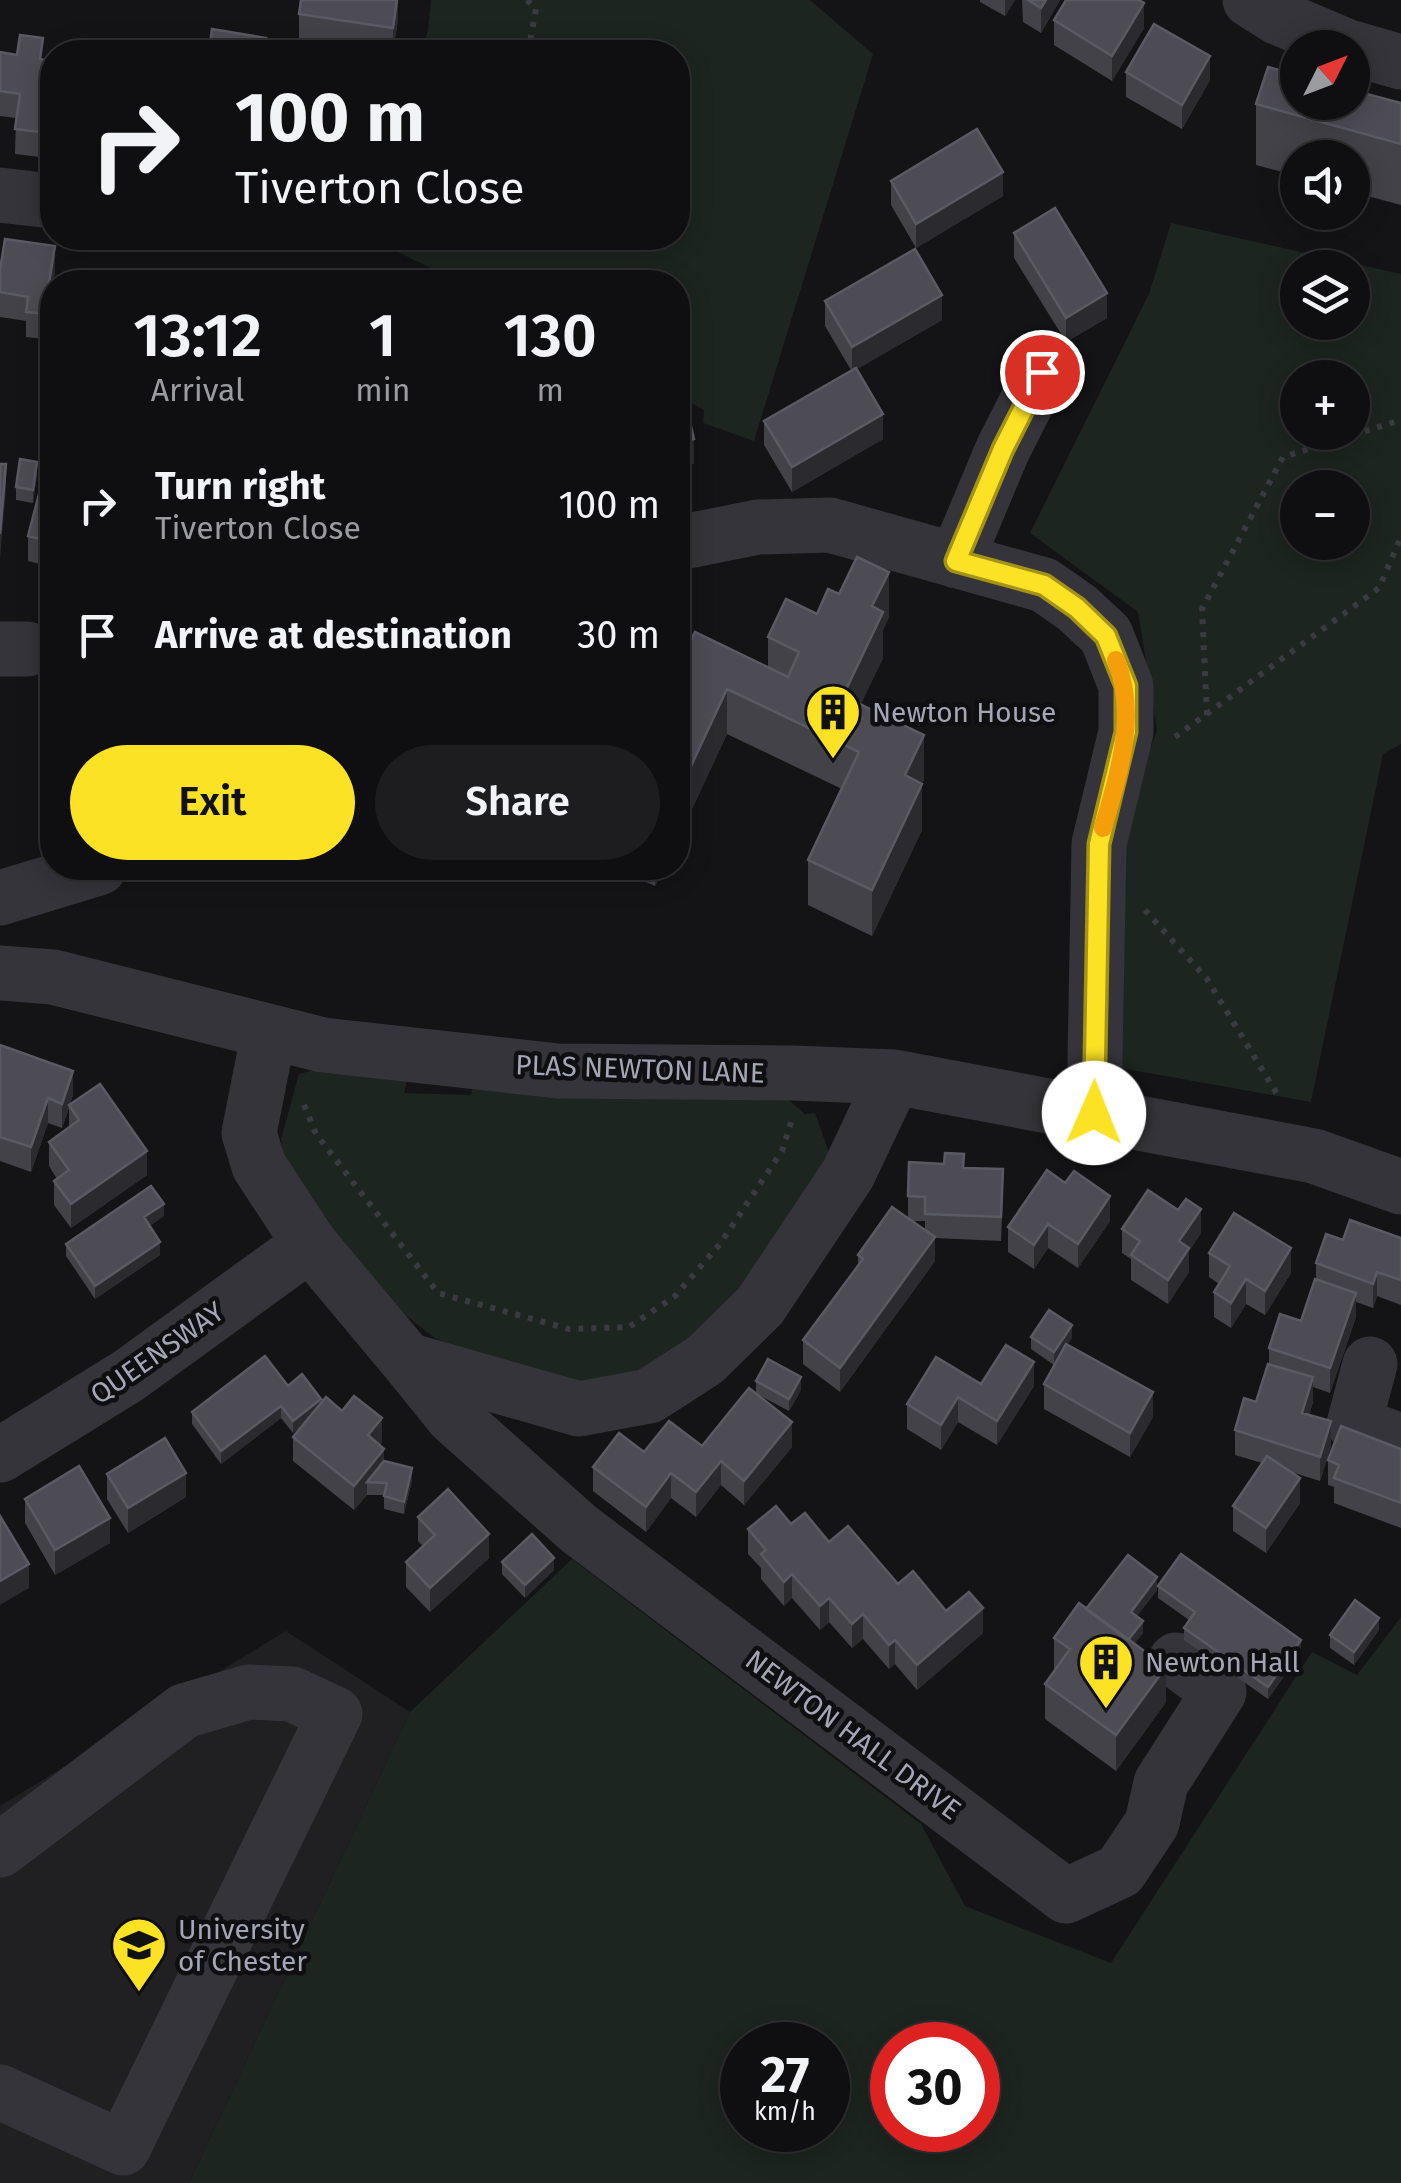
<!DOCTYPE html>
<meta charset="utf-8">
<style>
body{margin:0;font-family:"Fira Sans",sans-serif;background:#1d1c1e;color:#f1f3f6;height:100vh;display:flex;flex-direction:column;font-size:38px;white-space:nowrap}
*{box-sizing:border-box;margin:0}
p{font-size:32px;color:#9b9c9f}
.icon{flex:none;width:55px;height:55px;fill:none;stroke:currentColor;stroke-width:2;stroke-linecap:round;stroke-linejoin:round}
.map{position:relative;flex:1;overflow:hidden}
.sheet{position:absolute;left:40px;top:270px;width:650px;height:610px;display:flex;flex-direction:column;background:#0f0e10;border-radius:40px;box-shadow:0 5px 25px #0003,0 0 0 2px #2f2e30}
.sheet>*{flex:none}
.top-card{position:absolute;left:40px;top:40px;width:650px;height:210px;border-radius:40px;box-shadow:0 5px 25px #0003,0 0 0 2px #2f2e30;background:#0f0e10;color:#f1f3f6;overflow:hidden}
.needle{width:65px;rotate:48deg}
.tools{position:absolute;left:1280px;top:30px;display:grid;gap:20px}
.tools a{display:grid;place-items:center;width:90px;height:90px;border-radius:50%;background:#0f0e10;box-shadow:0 5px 25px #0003,0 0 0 2px #2f2e30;font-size:50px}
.speed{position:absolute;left:720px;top:2022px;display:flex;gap:20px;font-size:50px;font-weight:700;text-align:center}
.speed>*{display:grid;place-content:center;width:130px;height:130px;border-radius:50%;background:#0f0e10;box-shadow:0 5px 25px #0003,0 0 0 2px #2f2e30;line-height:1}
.speed small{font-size:25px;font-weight:400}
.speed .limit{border:15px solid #d22;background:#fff;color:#111}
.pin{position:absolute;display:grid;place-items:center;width:85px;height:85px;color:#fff;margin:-42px;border:5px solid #fff;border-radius:50%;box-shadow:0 2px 10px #0007}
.me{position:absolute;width:110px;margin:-55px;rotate:1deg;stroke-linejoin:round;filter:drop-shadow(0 0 8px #0008)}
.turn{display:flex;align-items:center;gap:35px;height:210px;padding:0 30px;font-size:45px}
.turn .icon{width:130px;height:130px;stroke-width:2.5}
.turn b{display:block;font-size:70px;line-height:85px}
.eta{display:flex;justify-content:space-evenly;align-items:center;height:170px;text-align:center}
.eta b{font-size:60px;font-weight:600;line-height:70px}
.cta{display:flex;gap:20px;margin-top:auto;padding:20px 30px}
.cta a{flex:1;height:115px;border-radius:60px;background:#fce224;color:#111;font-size:40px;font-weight:600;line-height:115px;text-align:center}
.cta a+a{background:#1d1c1e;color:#f1f3f6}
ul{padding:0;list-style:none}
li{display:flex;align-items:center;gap:30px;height:130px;padding:0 30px}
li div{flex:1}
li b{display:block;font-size:38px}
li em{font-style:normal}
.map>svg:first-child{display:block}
.built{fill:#201f22}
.green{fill:#1d2520;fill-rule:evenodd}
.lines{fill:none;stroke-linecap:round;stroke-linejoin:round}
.path{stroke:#3a3a41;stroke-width:6;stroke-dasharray:5 8;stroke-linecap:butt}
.minor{stroke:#34343a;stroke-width:55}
.wall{fill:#424248;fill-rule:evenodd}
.shaded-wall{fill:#2b2a2f}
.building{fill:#4d4c54;stroke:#5a5a63;stroke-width:2.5}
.route-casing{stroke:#a49317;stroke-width:25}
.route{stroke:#fce224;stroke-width:18}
.slow{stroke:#f59e0b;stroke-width:18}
.labels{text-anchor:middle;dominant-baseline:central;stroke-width:9;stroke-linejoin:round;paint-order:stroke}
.poi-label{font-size:28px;fill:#a4a6b6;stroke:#0f0e10;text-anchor:start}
.street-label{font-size:28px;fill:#a4a6b6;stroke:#0f0e10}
</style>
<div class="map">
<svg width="1401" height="2183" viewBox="0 0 1401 2183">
<rect width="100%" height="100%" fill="#141315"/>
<!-- built -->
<path class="built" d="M286,1631L410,1712L189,2183H0V1806Z"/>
<!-- green -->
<path class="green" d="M431,0H810L873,54L754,441L703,423L704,410L678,396V282H459L369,238H678V52H421L428,30Z
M1171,223L1401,274V744L1383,754L1311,1102L1120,1068L1118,839L1157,730L1138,612L1030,533L1149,294ZM1298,268H1352V322H1298ZM1298,378H1352V432H1298ZM1298,488H1352V542H1298Z
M336,1064L408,1075L404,1093L471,1095L474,1082L785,1097L805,1114L815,1113L834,1166L750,1293L676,1363L581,1389L486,1362L435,1338L388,1302L285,1166L281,1139L299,1074Z
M572,1559L921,1824L965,1906L1111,1963L1312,1652L1357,1675L1401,1617V2183H189L410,1712ZM742,2045H828V2130H742ZM892,2045H978V2130H892Z"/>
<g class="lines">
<!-- path -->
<path class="path" d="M527,0L536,9L528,52
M1207,715L1202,609L1283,457L1401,420
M1175,737L1379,588L1401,537
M1145,910L1207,979L1280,1099
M304,1105L316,1134L438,1293L569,1329L629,1327L675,1296L720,1244L782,1151L792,1119"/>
<!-- minor -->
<path class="minor" d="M1250,0L1277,17L1351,48
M1352,48L1401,62
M0,195L52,201
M678,543L758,527L830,525L1044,585L1077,608L1106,635L1126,686V732L1099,844L1094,1113
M956,561L1003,449L1042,372
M0,649H27
M0,898L99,868
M0,973L53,977L323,1045L558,1071L793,1073L894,1077L1314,1156L1401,1187
M269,1032L249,1133L259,1166L310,1244L407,1360L579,1409L649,1396L705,1360L760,1306L848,1174L894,1077
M407,1360L453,1417L579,1529L1066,1896L1120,1871L1152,1823L1161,1783L1219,1692L1176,1660
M1370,1364L1354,1424L1401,1441
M0,1455L128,1376L310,1244
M0,1850L184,1711L249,1692L292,1694L335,1714L123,2148L0,2092"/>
</g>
<!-- wall -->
<path class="wall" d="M980,0H1015L1005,16L980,2Z
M1022,0H1060L1041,33L1023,22Z
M299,14L398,20L393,52L299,39Z
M1054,20L1144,28L1112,81L1054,45Z
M0,52L52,61L48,158L15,154L16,118L0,116Z
M1126,72L1210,80L1182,129L1126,97Z
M1401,103V205L1352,192V158H1298V176L1256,165V104Z
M891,181L1003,196L916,248L891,205Z
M1014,233L1107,318L1066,342L1014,258Z
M0,270L55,271L44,339L26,337V321L0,317Z
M825,301L942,320L857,369L883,439L792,492L764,445V421L851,370L825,326Z
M52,444V567L28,561V536Z
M37,474L33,503L16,500V487Z
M817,614L889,617L883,630V658L860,705L924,780L922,784V830L872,936L808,905V860L842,789L727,734L678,839V668L768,667V637Z
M52,784V838L45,810V786Z
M615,868H664L655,886Z
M0,1045L73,1095L70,1104L147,1175L71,1228L54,1205V1181L57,1179L49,1166V1142L69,1128V1108L62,1128L48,1123L31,1172L0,1161Z
M964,1168L1003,1193L1001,1241L935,1238V1261L840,1392L803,1364V1340L858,1267V1255L908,1218V1196ZM912,1221H925V1229Z
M164,1216L149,1226L160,1255L95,1299L66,1256V1244Z
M1110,1221L1078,1268L1048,1248L1034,1269L1008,1252V1227Z
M1122,1229L1201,1233L1189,1251V1272L1168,1304L1131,1280V1259L1122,1253Z
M1401,1238V1305L1377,1296L1373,1308L1356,1302V1317L1330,1393L1313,1387V1402L1309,1415L1331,1446L1320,1481L1291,1472L1300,1503L1266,1553L1233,1531V1506L1262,1463L1235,1455V1430L1256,1402L1269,1364V1348L1301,1321L1316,1279V1263L1343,1240Z
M1209,1253L1291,1273L1265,1315L1246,1304L1231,1328L1214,1317V1292L1219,1284L1209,1277Z
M1031,1337L1072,1338L1067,1344L1153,1417L1130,1457L1044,1409V1384L1054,1365L1031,1349Z
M756,1381L801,1390L789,1411L757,1394L792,1447L744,1505L721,1485L696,1517L671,1498L646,1532L593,1491V1467L702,1446L756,1393Z
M981,1384L1034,1386L997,1445L958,1422L941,1450L907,1429V1404Z
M288,1386L321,1402L382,1442L380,1445L384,1461L412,1480L404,1514L384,1509V1495H367L354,1510L293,1461V1437L302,1426L293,1433L281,1418L221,1464L192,1424V1412Z
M1401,1449V1528L1334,1503V1487L1328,1485V1460Z
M107,1474L186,1497L128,1533L107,1499Z
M25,1499L110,1543L55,1575L25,1523Z
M418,1517L489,1558L430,1612L406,1587V1562L423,1546L418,1541Z
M791,1524L829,1542L983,1633L917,1690L895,1664L889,1669L863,1639L852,1648L829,1622L820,1630L792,1598L784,1606L761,1579V1568L748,1554V1529Z
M502,1562L554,1570L525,1598L502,1574Z
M1158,1586L1301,1652L1268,1699L1184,1640V1628L1189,1620L1158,1598Z
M1157,1590L1137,1616L1143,1633L1134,1644L1166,1702L1116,1771L1045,1719V1684L1054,1672V1638L1086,1609Z
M1379,1630L1354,1665L1330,1648V1635Z"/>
<!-- shaded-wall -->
<path class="shaded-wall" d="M398,0V20L393,52V28Z
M1005,0H1015L1005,16Z
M1046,0H1060L1041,33V8Z
M1144,3V28L1112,81V56Z
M1210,56V80L1182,129V105Z
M52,99V123L48,158V133Z
M1003,172V196L916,248V224Z
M55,246V271L44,339V314Z
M1107,293V318L1066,342V318Z
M942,295V320L852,372V347Z
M883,414V439L792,492V467Z
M694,439V464L678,468V444Z
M37,462V474L33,503V490Z
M6,464V489L0,559V534Z
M889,572V617L883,630V658L843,742V696L872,606Z
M727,689V734L678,839V794Z
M924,735V780L908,813L922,784V830L872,936V890L905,775Z
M655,868H664L655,886Z
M73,1071V1095L62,1128V1104Z
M48,1098V1123L31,1172V1147Z
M147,1151V1175L71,1228V1204Z
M1110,1196V1221L1078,1268V1244Z
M164,1204V1216L144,1230V1217Z
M1201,1209V1233L1189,1251V1272L1168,1304V1280L1179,1241Z
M1048,1224V1248L1034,1269V1245Z
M935,1237V1261L840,1392V1368Z
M160,1242V1255L95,1299V1286Z
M1291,1248V1273L1265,1315V1291Z
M1377,1272V1296L1373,1308V1284Z
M1246,1279V1304L1231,1328V1303Z
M1356,1293V1317L1330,1393V1368Z
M1072,1325V1338L1054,1365V1352Z
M1034,1362V1386L997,1445V1421Z
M801,1377V1390L789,1411V1399Z
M1313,1377V1402L1302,1437V1413Z
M1153,1392V1417L1130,1457V1433Z
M958,1397V1422L941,1450V1425Z
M321,1399V1411L293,1433V1421Z
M281,1406V1418L221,1464V1451Z
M382,1418V1442L368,1460V1435Z
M1331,1421V1446L1320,1481V1457Z
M792,1422V1447L744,1505V1481Z
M384,1449V1473L367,1482V1495L354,1510V1486Z
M721,1461V1485L696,1517V1492Z
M412,1468V1480L404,1514V1502Z
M186,1473V1497L128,1533V1508Z
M671,1473V1498L646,1532V1507Z
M1300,1478V1503L1266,1553V1528Z
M110,1518V1543L55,1575V1550Z
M489,1534V1558L430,1612V1588Z
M554,1558V1570L525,1598V1585Z
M29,1564V1588L0,1605V1581Z
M792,1574V1598L784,1606V1582Z
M1157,1577V1590L1131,1624V1612Z
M829,1598V1622L820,1630V1606Z
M983,1608V1633L917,1690V1665Z
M863,1614V1639L852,1648V1624Z
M1379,1618V1630L1354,1665V1652Z
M1143,1621V1633L1127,1653V1641Z
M895,1640V1664L889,1669V1645Z
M1301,1640V1652L1268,1699V1687Z
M1166,1667V1702L1116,1771V1735Z"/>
<!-- building -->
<path class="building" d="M301,0H397L393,28L299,14Z
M1028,0H1046L1041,8Z
M1066,0H1139L1144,3L1112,56L1054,20Z
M1154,24L1210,56L1182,105L1126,72Z
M212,29L266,38L263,52H209Z
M20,35L43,38L40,59L52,61V99L48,133L15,129L20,94L0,91V52L17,55Z
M78,45L96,47L95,52H77Z
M1268,67L1298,75V102H1352V90L1401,103V144L1256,104Z
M977,129L1003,172L916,224L891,181Z
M1055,208L1107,293L1066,318L1014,233Z
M5,239L55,246L44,314L26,312L28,297L0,292V270Z
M915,249L942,295L852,347L825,301Z
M68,274L118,281V282H67Z
M203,277L248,282H202Z
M132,279L151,282H131Z
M856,368L883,414L792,467L764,421Z
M683,393L694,439L678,444V394Z
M52,444V542L28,536Z
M20,459L37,462L33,490L16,487Z
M0,464H6L0,534Z
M857,557L889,572L872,606L883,612L843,696L924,735L905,775L922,784L872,890L808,860L859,752L727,689L678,794V668L695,632L788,677L799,652L768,637L786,599L817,614L828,589L839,594Z
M52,784V814L45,786Z
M0,1045L73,1071L62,1104L48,1098L31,1147L0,1137Z
M100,1084L147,1151L71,1204L54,1181L69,1170L49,1142L79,1120L69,1105Z
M945,1153L964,1154L963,1168L1003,1169L1001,1217L925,1214V1197L908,1196L909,1162L944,1164Z
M1047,1170L1065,1183L1074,1171L1110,1196L1078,1244L1048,1224L1034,1245L1008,1227Z
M151,1186L164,1204L144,1217L160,1242L95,1286L66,1244Z
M1148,1190L1178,1210L1186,1199L1201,1209L1179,1241L1189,1248L1168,1280L1131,1255L1140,1241L1122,1229Z
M892,1207L935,1237L840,1368L803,1340L863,1259L858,1255Z
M1234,1213L1291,1248L1265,1291L1246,1279L1231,1303L1214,1292L1230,1266L1209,1253Z
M1350,1220L1401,1238V1280L1377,1272L1373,1284L1316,1263L1326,1234L1343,1240Z
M1315,1279L1356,1293L1330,1368L1269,1348L1280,1314L1301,1321Z
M1049,1310L1072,1325L1054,1352L1031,1337Z
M1066,1344L1153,1392L1130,1433L1044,1384Z
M1006,1345L1034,1362L997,1421L958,1397L941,1425L907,1404L936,1357L981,1384Z
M265,1356L288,1386L302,1374L321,1399L293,1421L281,1406L221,1451L192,1412Z
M768,1359L801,1377L789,1399L756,1381Z
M1268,1364L1313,1377L1302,1413L1331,1421L1320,1457L1235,1430L1244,1398L1256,1402Z
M749,1388L792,1422L744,1481L721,1461L696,1492L671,1473L646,1507L593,1467L619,1433L644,1452L669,1421L702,1446Z
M354,1396L382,1418L368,1435L384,1449L354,1486L293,1437L326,1397L342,1411Z
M1341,1426L1401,1449V1503L1334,1478L1339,1465L1328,1460Z
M165,1438L186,1473L128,1508L107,1474Z
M1267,1456L1300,1478L1266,1528L1233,1506Z
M384,1461L412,1468L404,1502L384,1496L387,1483L367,1482Z
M79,1466L110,1518L55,1550L25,1499Z
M448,1489L489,1534L430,1588L406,1562L435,1535L418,1517Z
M776,1506L791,1524L805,1513L829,1542L848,1526L898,1584L913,1571L946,1611L969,1592L983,1608L917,1665L895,1640L889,1645L863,1614L852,1624L829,1598L820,1606L792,1574L784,1582L761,1554L766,1550L748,1529Z
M0,1516L29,1564L0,1581Z
M532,1534L554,1558L525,1585L502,1562Z
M1181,1554L1301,1640L1268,1687L1184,1628L1195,1612L1158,1586Z
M1128,1555L1157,1577L1131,1612L1143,1621L1128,1640L1086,1609Z
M1355,1600L1379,1618L1354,1652L1330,1635Z
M1079,1603L1166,1667L1116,1735L1045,1684L1070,1649L1054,1638Z"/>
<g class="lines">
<!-- route casing -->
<g class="route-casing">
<path id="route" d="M1042,372L1003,449L956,561L1044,585L1077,608L1106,636L1126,686V732L1099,844L1094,1113"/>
</g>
<!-- route -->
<use href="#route" class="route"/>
<!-- slow -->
<path class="slow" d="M1103,828C1119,772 1138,716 1116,660"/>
</g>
<!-- icons -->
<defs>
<g id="building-pin" transform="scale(2.875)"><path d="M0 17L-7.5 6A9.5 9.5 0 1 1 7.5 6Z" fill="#fce224" stroke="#0f0e10"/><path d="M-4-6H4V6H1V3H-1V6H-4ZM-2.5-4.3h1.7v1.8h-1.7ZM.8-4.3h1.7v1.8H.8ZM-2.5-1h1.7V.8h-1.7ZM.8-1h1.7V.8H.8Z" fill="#111"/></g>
<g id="university-pin" transform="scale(2.875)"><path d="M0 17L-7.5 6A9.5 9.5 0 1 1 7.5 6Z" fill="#fce224" stroke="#0f0e10"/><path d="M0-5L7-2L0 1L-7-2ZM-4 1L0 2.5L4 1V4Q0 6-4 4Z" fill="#111"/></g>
</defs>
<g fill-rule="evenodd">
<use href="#building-pin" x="833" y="712"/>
<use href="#building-pin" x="1106" y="1662"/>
<use href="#university-pin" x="139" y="1945"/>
</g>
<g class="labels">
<!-- poi labels -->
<g class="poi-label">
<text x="872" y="712">Newton House</text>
<text x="1145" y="1662">Newton Hall</text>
<text x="178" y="1929">University<tspan x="178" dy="32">of Chester</tspan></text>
</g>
<!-- street labels -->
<g class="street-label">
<text transform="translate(640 1069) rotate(2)">PLAS NEWTON LANE</text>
<text transform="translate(157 1353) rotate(-35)">QUEENSWAY</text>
<text transform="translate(853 1735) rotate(37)">NEWTON HALL DRIVE</text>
</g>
</g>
</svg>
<div class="tools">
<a><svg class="needle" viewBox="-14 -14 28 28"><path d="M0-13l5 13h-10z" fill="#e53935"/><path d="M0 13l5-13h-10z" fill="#9b9c9f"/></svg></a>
<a><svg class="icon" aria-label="sound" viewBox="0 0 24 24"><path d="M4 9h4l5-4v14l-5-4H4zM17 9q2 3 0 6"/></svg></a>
<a><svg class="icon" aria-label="layers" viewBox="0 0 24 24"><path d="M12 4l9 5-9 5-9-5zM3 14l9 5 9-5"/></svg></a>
<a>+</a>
<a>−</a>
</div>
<div class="speed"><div>27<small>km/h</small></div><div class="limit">30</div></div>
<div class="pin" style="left:1042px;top:372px;background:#d93025"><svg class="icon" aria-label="arrive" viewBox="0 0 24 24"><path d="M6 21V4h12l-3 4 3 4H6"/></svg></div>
<svg class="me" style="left:1094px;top:1113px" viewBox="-20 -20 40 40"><circle r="19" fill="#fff"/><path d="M0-13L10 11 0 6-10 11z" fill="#fce224"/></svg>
<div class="top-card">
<div class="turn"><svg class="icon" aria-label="right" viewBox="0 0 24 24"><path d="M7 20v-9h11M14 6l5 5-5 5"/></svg><div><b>100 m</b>Tiverton Close</div></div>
</div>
<section class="sheet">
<div class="eta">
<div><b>13:12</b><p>Arrival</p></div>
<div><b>1</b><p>min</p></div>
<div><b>130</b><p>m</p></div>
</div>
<ul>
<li><svg class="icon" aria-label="right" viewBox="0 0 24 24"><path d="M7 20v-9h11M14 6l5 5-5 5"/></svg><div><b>Turn right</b><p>Tiverton Close</p></div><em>100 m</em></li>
<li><svg class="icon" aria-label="arrive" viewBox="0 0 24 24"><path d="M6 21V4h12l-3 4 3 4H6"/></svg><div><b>Arrive at destination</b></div><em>30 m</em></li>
</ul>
<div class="cta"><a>Exit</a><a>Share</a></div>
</section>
</div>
